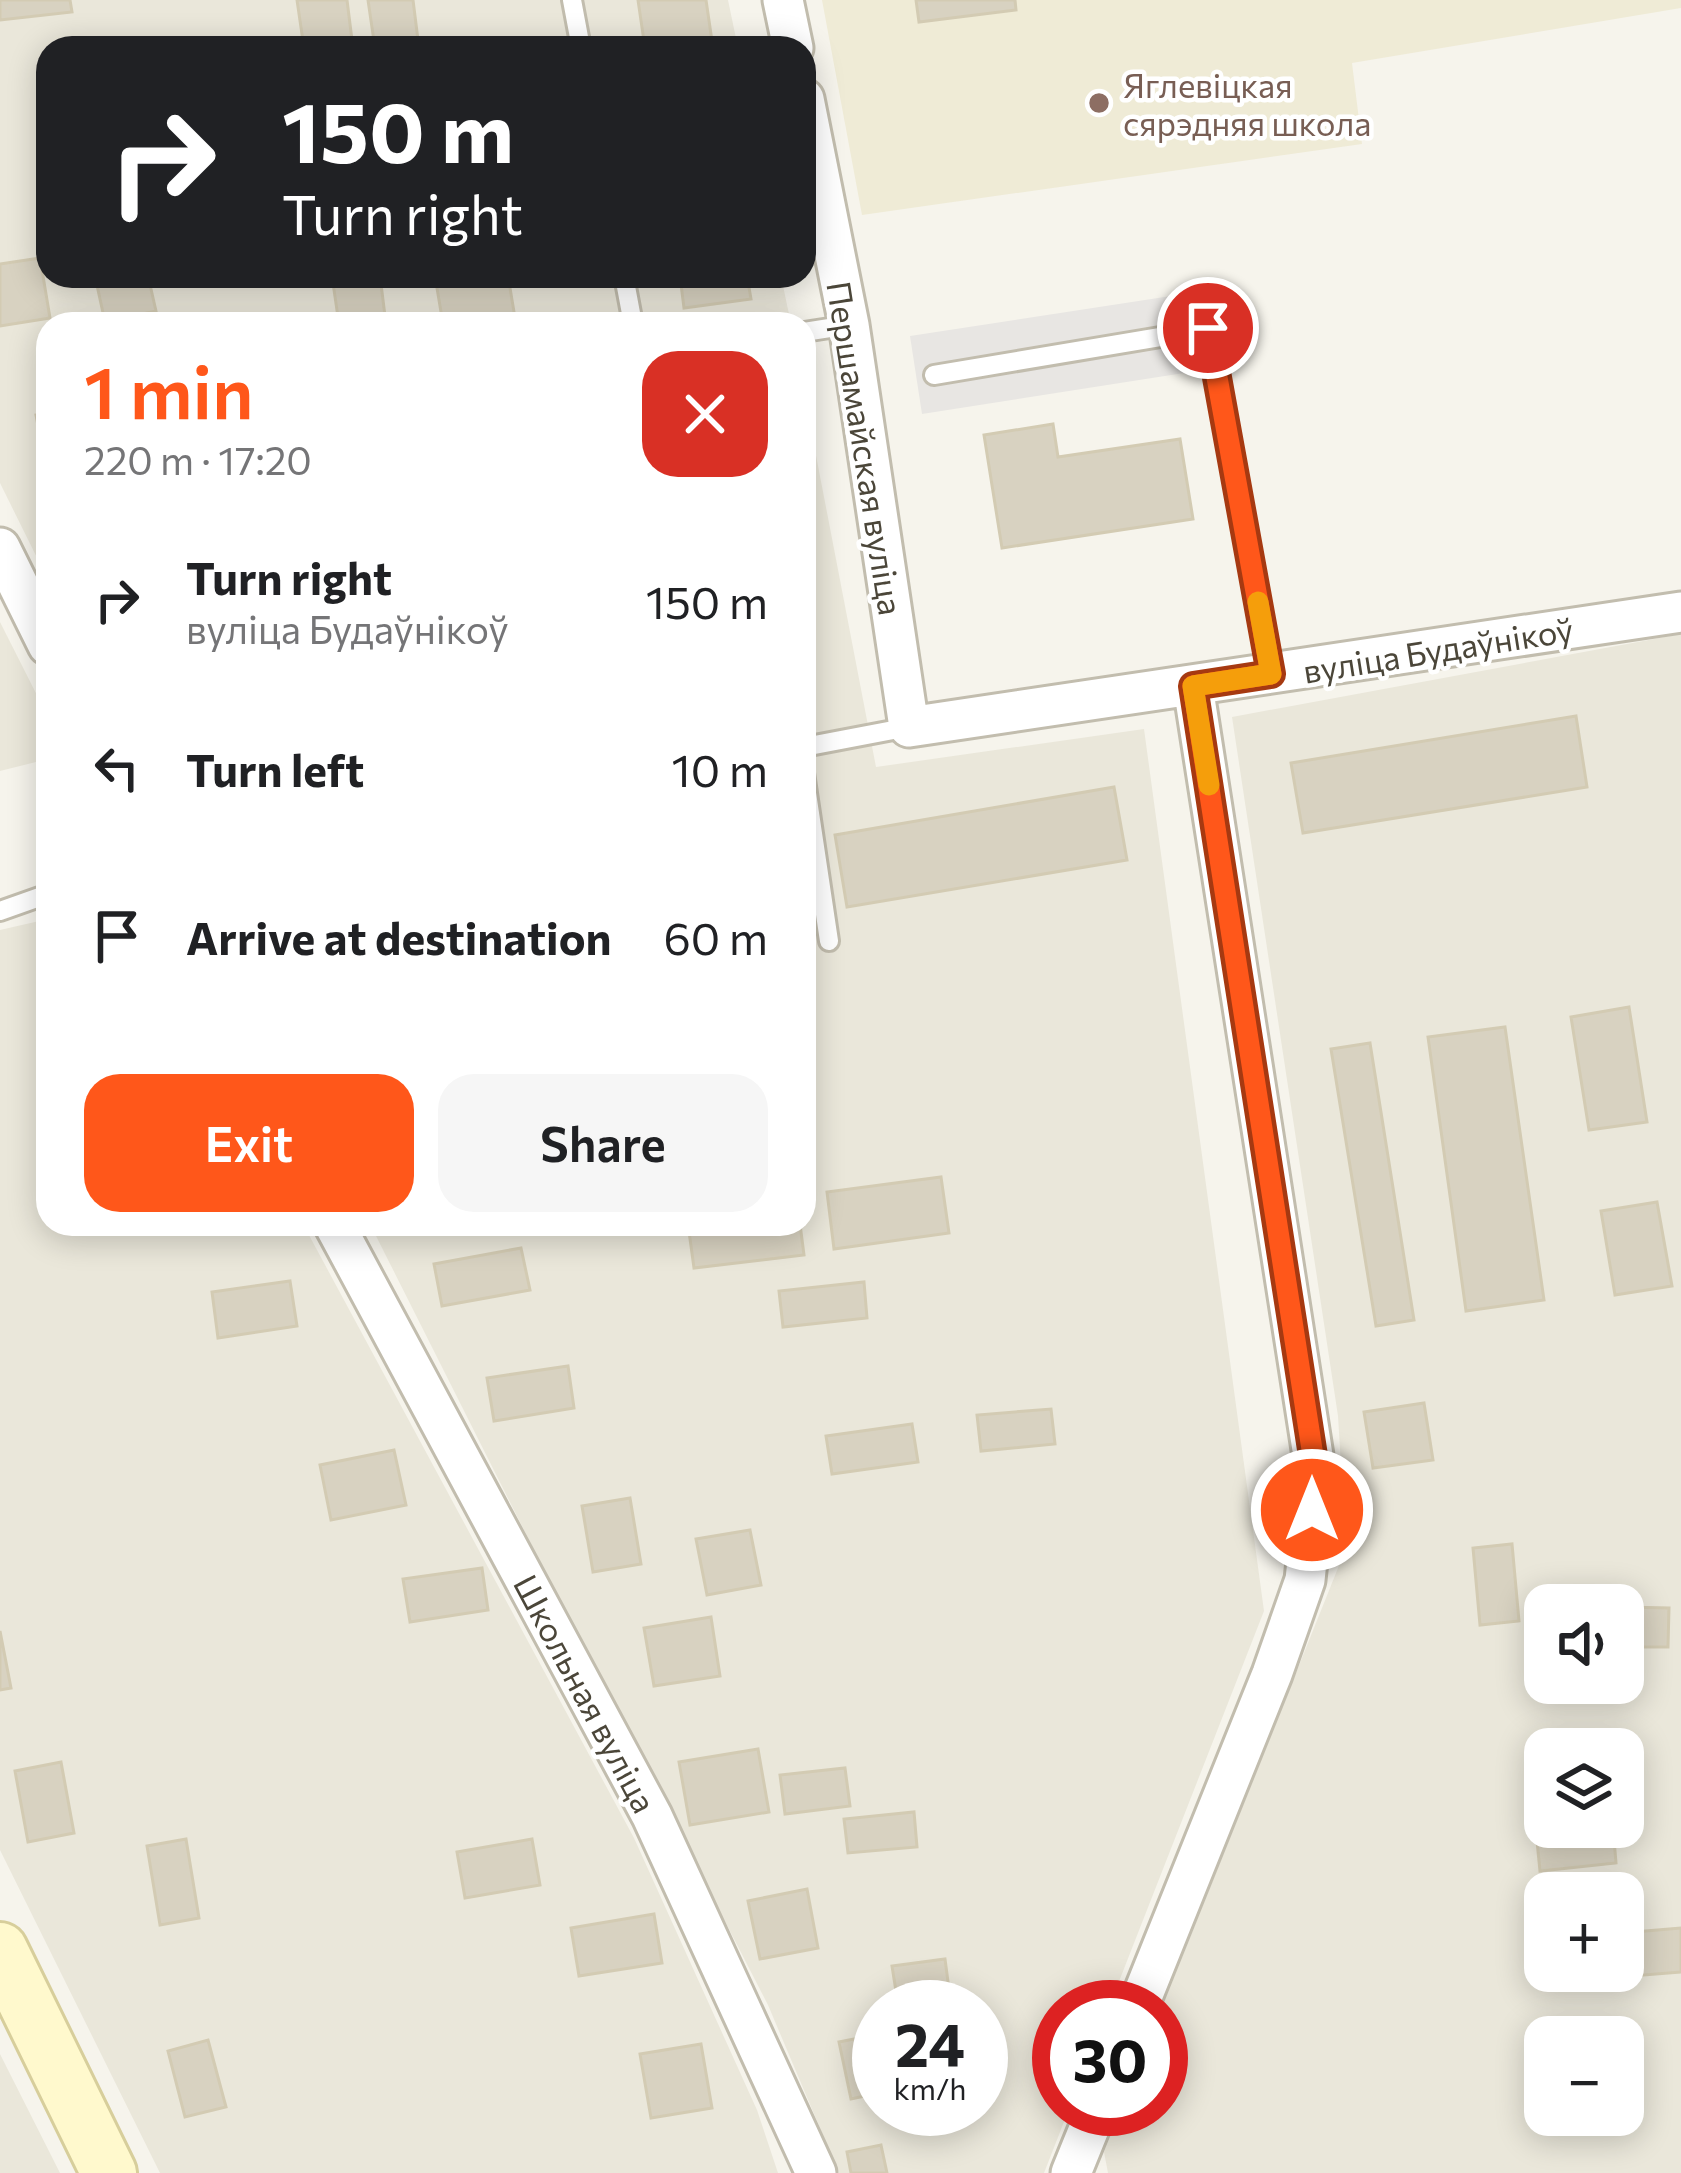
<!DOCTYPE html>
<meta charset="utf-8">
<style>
body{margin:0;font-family:Commissioner,sans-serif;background:#f6f6f6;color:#202124;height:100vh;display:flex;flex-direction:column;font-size:45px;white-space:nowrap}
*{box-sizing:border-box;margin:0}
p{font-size:39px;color:#757577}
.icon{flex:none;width:66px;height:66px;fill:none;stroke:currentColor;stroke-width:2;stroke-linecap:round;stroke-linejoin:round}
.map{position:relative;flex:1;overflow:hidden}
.drawer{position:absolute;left:36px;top:312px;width:780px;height:924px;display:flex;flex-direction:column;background:#fff;border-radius:36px;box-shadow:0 6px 30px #0003}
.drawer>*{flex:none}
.banner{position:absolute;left:36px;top:36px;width:780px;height:252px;border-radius:36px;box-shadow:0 6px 30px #0003;background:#202124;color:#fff;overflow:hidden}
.tools{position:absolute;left:1524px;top:1584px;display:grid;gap:24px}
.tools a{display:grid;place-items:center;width:120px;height:120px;border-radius:24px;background:#fff;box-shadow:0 6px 30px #0003;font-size:60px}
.speed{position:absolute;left:852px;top:1980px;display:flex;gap:24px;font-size:60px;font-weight:700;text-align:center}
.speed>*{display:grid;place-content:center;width:156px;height:156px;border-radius:50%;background:#fff;box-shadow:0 6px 30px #0003;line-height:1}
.speed small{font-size:30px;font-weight:400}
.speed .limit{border:18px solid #d22;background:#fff;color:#111}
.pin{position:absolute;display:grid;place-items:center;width:102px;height:102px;color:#fff;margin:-51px;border:6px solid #fff;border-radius:50%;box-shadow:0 3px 12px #0007}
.me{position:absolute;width:132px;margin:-66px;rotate:0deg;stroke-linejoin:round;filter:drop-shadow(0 0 9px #0008)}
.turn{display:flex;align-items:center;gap:42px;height:252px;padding:0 48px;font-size:54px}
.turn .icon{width:156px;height:156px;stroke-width:2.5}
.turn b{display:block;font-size:84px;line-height:102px}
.round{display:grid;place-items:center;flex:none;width:126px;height:126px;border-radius:36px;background:#f6f6f6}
.headline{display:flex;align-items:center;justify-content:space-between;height:204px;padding:0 48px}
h1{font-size:72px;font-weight:600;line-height:90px;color:#ff571a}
.primary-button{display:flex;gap:24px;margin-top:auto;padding:24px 48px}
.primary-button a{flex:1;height:138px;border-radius:36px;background:#ff571a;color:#fff;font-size:48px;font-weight:600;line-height:138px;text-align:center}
.primary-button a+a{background:#f6f6f6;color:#202124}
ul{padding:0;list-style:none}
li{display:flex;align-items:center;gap:36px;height:168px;padding:0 48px}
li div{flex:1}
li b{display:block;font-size:45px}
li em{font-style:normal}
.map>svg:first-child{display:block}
.residential{fill:#eae7da;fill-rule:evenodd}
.education{fill:#efebd6}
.parking{fill:#e8e6e3}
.building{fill:#d8d2c1;stroke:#d3cbb3;stroke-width:3}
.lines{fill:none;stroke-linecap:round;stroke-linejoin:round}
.lane-casing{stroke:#c2bdae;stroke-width:24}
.street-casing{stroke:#c2bdae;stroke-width:45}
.secondary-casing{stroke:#d7ce9b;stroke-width:60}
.lane{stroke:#fff;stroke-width:18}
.street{stroke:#fff;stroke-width:39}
.secondary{stroke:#fff9cd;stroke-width:54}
.route-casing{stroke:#a63911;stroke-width:30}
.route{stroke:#ff571a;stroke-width:21}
.slow{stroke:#f59e0b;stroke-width:21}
.education-dot{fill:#8d6e63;stroke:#fff;stroke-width:4.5}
.labels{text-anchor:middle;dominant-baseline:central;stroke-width:9;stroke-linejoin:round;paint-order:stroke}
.education-label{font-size:33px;fill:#785e54;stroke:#fff;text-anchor:start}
.street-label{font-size:33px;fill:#4b4639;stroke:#fff}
</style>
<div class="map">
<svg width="1681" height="2173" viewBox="0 0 1681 2173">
<rect width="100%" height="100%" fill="#f6f4ec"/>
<!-- residential -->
<path class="residential" d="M0,0H728L738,48H48V276H781L791,324H48V580L0,483Z
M804,393L876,767L1144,729L1264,1611L1109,2007H1059V2109H1069L1044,2173H839L768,2005L535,1552L370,1224H804ZM879,2007H981V2109H879Z
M0,622L48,717V759L0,771Z
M1681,634V2173H1108L1104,2152L1121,2109H1161V2010L1346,1548L1338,1416L1232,717ZM1545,1605H1623V1683H1545ZM1545,1749H1623V1827H1545ZM1545,1893H1623V1971H1545ZM1545,2037H1623V2115H1545Z
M48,919V1224H303L634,1838L757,2110L778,2173H160L0,1850V930Z
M0,2054L60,2173H0Z"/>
<!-- education -->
<path class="education" d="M822,0H1681V8L1352,63L1362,144L862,215Z"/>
<!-- parking -->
<path class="parking" d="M1171,296L1184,373L922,414L910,336Z"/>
<!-- building -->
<path class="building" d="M0,0H70L72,12L0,20Z
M297,0H347L353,48H304Z
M368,0H413L419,48H375Z
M638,0H706L713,48H645Z
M916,0H1015L1016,10L919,22Z
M40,258L50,318L0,326V264Z
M95,276H148L156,311L105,322Z
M332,276H380L386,324H339Z
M435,276H508L516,324H443Z
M680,276H747L751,299L684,308Z
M48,413V479L36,415Z
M1053,424L1058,457L1180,439L1193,519L1002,548L984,435Z
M1576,716L1587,787L1303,833L1291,763Z
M1114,787L1127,860L847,907L835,835Z
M1629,1007L1647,1122L1589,1130L1571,1017Z
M1505,1027L1544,1300L1466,1311L1428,1037Z
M1370,1043L1414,1320L1376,1326L1331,1049Z
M941,1177L949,1233L834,1249L827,1192Z
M1657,1202L1672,1286L1615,1295L1601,1211Z
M688,1224H800L804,1255L694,1268Z
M521,1248L530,1290L442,1306L434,1264Z
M290,1281L297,1326L218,1338L212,1292Z
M864,1282L867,1318L783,1327L779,1291Z
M568,1366L574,1408L494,1421L487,1378Z
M1424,1403L1433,1460L1373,1468L1364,1412Z
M1051,1409L1055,1444L981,1451L977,1415Z
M912,1424L918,1462L832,1474L826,1436Z
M394,1450L406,1505L331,1520L320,1465Z
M630,1498L641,1564L593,1572L582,1506Z
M750,1530L761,1585L707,1595L696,1539Z
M1512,1544L1519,1621L1480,1625L1473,1548Z
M482,1568L488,1610L410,1622L403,1579Z
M1623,1607L1669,1608L1668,1647H1623Z
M711,1617L720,1676L654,1686L644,1628Z
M0,1631L11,1688L0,1690Z
M758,1749L769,1812L690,1825L679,1762Z
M61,1762L74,1833L28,1842L15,1771Z
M845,1768L850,1806L785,1814L780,1775Z
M914,1812L917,1847L848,1853L844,1819Z
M1580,1827H1613L1616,1863L1540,1871L1536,1831Z
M186,1839L199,1918L160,1925L147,1846Z
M532,1839L540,1885L465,1898L457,1852Z
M807,1889L818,1948L760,1959L748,1901Z
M654,1914L662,1963L579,1976L571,1928Z
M1681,1928V1972L1607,1978L1606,1971H1623V1933Z
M945,1959L950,1997L898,2004L892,1966Z
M1632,2033L1636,2071L1623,2072V2037H1586Z
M879,2034V2093L851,2099L839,2042Z
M208,2040L226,2107L185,2117L168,2051Z
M701,2044L712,2108L651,2118L640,2054Z
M881,2145L887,2173H851L847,2152Z"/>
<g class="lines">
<!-- lane casing -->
<g class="lane-casing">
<path id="lane" d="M572,0L581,48
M624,276L633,324
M804,332L849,325
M934,375L1208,329L1271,674
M804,747L909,727
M804,773L829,941
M0,911L48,894"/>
</g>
<!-- street casing -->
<g class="street-casing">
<path id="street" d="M783,0L793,48
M804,99L849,325L909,727L1681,612
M0,548L48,645
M334,1224L652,1816L816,2173
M1138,2007L1272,1674L1305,1580L1316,1475L1193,686
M1071,2173L1097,2109"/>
</g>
<!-- secondary casing -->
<g class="secondary-casing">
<path id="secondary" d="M0,1950L109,2173"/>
</g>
<!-- lane -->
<use href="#lane" class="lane"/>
<!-- street -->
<use href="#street" class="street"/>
<!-- secondary -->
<use href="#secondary" class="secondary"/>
</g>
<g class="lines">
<!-- route casing -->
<g class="route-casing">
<path id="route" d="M1208,328L1271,674L1193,686L1316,1475L1312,1510"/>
</g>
<!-- route -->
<use href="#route" class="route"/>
<!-- slow -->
<path class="slow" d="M1209,785L1193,686L1271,674L1258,602"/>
</g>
<!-- markers -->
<circle class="education-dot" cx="1099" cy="103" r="12"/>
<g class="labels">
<!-- education labels -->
<g class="education-label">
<text x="1123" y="84">Яглевіцкая<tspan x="1123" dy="38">сярэдняя школа</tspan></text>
</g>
<!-- street labels -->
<g class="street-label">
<text transform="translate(866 448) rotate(81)">Першамайская вуліца</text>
<text transform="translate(1438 649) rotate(-9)">вуліца Будаўнікоў</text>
<text transform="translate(586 1693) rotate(62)">Школьная вуліца</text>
</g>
</g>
</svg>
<div class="tools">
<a><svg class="icon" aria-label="sound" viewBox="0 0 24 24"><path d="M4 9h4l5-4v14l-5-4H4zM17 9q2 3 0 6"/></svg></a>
<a><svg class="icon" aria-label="layers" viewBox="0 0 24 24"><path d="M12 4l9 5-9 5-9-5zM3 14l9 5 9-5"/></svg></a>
<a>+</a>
<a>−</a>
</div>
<div class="speed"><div>24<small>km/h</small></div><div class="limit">30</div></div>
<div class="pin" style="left:1208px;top:328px;background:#d93025"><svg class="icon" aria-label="arrive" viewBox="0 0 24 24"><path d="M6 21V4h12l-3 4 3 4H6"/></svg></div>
<svg class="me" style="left:1312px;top:1510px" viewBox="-20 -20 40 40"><circle r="17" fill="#ff571a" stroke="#fff" stroke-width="3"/><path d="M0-11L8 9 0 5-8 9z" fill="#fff"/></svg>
<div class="banner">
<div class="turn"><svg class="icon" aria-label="right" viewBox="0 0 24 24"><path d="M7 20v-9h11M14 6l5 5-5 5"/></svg><div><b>150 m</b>Turn right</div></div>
</div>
<section class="drawer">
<div class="headline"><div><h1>1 min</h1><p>220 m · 17:20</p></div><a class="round" style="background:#d93025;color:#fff"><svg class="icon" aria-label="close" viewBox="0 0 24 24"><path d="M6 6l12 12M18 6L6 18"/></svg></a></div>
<ul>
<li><svg class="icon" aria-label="right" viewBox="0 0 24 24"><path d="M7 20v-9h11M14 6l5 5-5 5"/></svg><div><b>Turn right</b><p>вуліца Будаўнікоў</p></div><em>150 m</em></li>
<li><svg class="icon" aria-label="left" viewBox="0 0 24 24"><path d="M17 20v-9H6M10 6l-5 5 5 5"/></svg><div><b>Turn left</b></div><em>10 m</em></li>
<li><svg class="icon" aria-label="arrive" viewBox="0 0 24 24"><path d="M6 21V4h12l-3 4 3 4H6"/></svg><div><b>Arrive at destination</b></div><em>60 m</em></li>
</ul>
<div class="primary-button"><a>Exit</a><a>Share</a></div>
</section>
</div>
